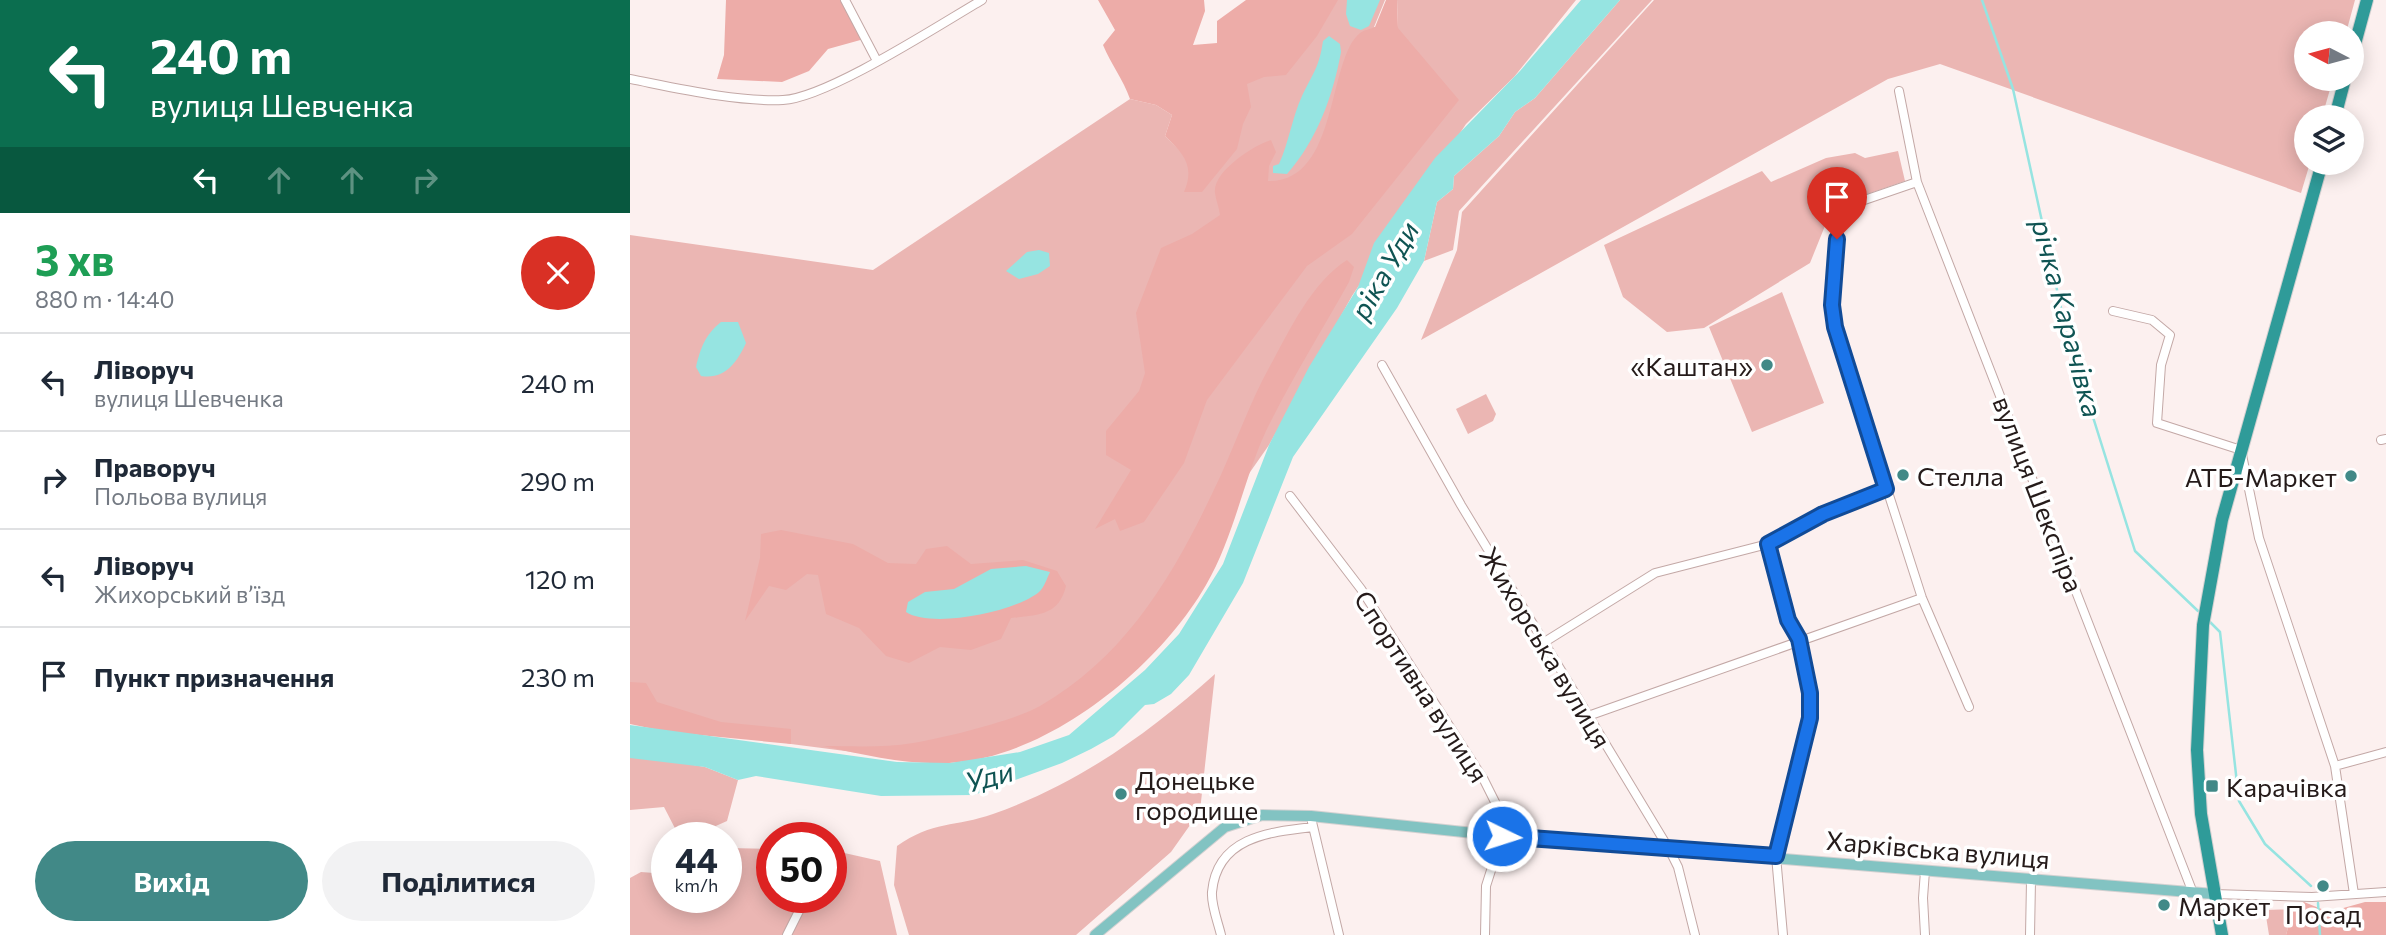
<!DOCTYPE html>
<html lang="uk">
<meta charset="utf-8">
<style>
body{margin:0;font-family:Commissioner,sans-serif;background:#f2f2f3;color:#1f2937;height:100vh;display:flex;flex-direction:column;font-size:26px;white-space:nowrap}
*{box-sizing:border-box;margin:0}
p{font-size:23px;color:#747a83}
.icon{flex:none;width:38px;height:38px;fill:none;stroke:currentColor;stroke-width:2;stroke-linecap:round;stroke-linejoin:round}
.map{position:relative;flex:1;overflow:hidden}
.details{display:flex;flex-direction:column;background:#fff;width:630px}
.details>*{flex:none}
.banner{background:#0b6e4f;color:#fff;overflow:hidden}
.needle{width:46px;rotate:276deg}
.tools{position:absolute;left:1664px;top:21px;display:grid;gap:14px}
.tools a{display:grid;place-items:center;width:70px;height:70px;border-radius:50%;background:#fff;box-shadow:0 4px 18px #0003;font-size:35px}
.speed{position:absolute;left:21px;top:822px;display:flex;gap:14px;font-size:35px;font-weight:700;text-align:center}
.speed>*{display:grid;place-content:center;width:91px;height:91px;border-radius:50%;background:#fff;box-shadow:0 4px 18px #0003;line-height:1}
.speed small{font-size:18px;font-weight:400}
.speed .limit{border:10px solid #d22;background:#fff;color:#111}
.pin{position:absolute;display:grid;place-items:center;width:60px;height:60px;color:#fff;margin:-72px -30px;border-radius:50% 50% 50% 0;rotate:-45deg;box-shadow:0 0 7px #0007}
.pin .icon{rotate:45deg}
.me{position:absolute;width:77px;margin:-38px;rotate:94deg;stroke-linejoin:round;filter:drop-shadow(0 0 5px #0008)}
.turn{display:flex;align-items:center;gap:24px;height:147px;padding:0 35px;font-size:32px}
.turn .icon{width:91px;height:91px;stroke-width:2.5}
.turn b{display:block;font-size:49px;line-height:60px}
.lanes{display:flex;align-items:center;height:66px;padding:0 35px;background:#0003;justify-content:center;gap:35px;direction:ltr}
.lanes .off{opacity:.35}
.round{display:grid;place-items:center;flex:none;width:74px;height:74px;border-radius:37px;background:#f2f2f3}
.headline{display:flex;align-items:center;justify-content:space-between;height:119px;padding:0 35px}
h1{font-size:42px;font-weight:700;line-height:52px;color:#1e9e55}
.action{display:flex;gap:14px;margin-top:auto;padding:14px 35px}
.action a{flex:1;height:80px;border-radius:42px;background:#418987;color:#fff;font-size:28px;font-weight:700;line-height:80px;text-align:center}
.action a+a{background:#f2f2f3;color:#1f2937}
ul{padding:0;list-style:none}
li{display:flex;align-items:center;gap:21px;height:98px;padding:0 35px;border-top:2px solid #e0e1e3}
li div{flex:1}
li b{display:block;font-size:26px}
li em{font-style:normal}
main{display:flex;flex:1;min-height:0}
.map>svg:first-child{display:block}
.green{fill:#ebb6b3}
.forest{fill:#edaca8}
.water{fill:#96e4e1}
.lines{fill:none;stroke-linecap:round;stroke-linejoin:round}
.stream{stroke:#96e4e1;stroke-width:2.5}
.minor-casing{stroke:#c3a8a6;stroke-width:10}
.major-casing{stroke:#d3d1d1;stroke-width:12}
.highway-casing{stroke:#d3d1d1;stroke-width:14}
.minor{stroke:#fff;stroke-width:8}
.major{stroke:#82c3c2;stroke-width:10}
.highway{stroke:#2f9b99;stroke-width:12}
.route-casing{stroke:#114b97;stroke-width:18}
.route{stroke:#1a73e8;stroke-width:12}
.poi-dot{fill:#418987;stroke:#fff;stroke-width:2.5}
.labels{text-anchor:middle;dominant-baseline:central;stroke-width:7;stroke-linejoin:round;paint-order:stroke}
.poi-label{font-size:26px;fill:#251b1a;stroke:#fff;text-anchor:start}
.street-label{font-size:26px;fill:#251b1a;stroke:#fff}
.water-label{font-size:28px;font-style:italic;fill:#0f5453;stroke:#fff}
</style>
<main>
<section class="details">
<div class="banner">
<div class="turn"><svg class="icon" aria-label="left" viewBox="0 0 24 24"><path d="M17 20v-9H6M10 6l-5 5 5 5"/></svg><div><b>240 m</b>вулиця Шевченка</div></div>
<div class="lanes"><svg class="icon" aria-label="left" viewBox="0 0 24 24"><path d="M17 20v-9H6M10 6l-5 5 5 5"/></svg><svg class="icon off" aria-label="ahead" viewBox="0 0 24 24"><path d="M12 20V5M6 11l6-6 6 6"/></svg><svg class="icon off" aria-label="ahead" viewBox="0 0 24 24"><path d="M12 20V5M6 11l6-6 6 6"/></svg><svg class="icon off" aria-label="right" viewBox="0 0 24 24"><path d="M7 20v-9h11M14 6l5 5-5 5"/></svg></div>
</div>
<div class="headline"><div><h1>3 хв</h1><p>880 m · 14:40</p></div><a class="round" style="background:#d93025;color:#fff"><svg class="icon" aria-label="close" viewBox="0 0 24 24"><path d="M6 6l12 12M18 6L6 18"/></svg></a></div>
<ul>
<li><svg class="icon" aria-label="left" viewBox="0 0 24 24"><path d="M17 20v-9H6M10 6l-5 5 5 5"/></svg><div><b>Ліворуч</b><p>вулиця Шевченка</p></div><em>240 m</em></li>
<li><svg class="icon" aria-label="right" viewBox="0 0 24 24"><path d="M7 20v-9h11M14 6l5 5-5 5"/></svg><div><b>Праворуч</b><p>Польова вулиця</p></div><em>290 m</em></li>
<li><svg class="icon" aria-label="left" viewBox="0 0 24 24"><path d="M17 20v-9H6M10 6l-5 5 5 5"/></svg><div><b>Ліворуч</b><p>Жихорський в’їзд</p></div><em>120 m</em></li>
<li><svg class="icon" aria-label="arrive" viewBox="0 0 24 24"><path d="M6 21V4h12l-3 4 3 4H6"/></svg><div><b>Пункт призначення</b></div><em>230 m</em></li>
</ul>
<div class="action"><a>Вихід</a><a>Поділитися</a></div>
</section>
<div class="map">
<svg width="1756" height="935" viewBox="0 0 1756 935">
<rect width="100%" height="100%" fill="#fcf0ef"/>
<!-- green -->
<path class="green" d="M696,0H755L744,27L768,28L767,0H946L884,77L836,124L722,296L639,445L495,651L391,723L269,758L161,744L0,709V235L243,270L500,99L526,105L542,115L535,136L556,156L618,65Z
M990,0H1022L829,211L823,250L794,261L807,202L823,189L824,176L869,136L885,112L905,98Z
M1024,0H1725L1716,33H1676V79H1703L1692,117H1676V163H1680L1671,193L1310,64L1258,79L791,340L827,250L832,212Z
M1268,151L1275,181L1203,206L1180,263L1074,328L1037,332L993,297L974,245L1132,171L1141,182L1196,158L1225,153L1235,158Z
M1152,292L1194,403L1122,432L1079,327Z
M856,394L866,414L863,421L838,434L826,409Z
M585,674L570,811L541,852L446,935H279L264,885L267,846C302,821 326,827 363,814C448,784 518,734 585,674Z
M0,754L75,767L108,780L97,821L59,838H50L34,807L0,810Z
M97,848L142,849V898H201V850L250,861L267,935H0V878L11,872L37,874V898H96Z
M1663,909L1656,935H1639L1635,910Z"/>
<!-- forest -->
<path class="forest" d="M96,0H213L234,39L198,49L179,71L152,82L87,79L94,55Z
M468,0H574L575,11L563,45L587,43V21L616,0H708L687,36L656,75L634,77L617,84L621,107L613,124L607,149L572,192H554C565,166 554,154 535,136L542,115L526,105L500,99C493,79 481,64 473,45L485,30Z
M756,0H767L768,28L829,100L722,234L677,266L577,400L554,463L514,522L490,531L485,519L465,529L501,470L476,455V431L509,391L515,373L506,313L531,248L562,234L590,215C589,207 586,201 585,193C582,172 624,145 641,140L646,152L639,166L638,181C709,183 697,59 730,33C734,30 741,29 745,27Z
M717,260L724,267L719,282C691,332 661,380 636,431C613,481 604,537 576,585C528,668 418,758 319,763C276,765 235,755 193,746C222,746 254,748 283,743C313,738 384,721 410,706C500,654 547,569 590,477C607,440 620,402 640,366C660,330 681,283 717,260Z
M151,530L223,544L258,563L286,564L296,549L317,546L341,564L393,560L427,571L436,586C429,616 407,615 381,618L371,639L341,650L310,647L279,663L256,656L229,628L196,614L188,575L177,574L156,590L139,586L115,621L130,558L131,534Z
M0,682L16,683L27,702L91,722L161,729V744L38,732L0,724Z
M1674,902L1699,912L1735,902H1756V935H1656L1663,909Z"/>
<!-- water -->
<path class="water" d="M717,0H750L739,26L731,30L720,26L716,14Z
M951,0H990L905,98L885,112L869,136L824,176L823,189L807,202L794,261L767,308L663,457L613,583L559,675L541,694L524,704L515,705L484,736L461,749L432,763L344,795L251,796L126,776L108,780L75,767L0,758V725L267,762L320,763L390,752L439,735L515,670L549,634L593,564L639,445L679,367L728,287L744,243L805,158L890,71Z
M699,36L710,44L711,52C703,96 687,140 657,174L643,173V166L649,164C659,142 662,118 672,96C683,73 689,68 693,41Z
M409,250L419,253L420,266L408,274L389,279L376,271L397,252Z
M91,322H108L116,343C107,362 95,380 71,376L66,367C71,347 75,335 91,322Z
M396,566L420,572C417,578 414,588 409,592C385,612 302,629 276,612L278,602L295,592L324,589L361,569Z"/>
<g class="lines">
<!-- stream -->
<path class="stream" d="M1352,0L1383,89L1436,331L1505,551L1568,611
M1580,622L1590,632L1609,801L1635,844L1681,886
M1688,903L1690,935"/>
<!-- minor casing -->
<g class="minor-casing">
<path id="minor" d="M215,0L247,61
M0,79C46,88 106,102 153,100C197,98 309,25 352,0
M1269,91L1287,182L1563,893
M1287,182L1214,207L1209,216L1202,305L1205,327L1292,598L1339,707
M1483,311L1522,320L1540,335L1531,365L1527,423L1611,450L1629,538L1705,766L1724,894
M752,365L831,505L1039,849L1048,867L1065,935
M1751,440L1756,439
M660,496L731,589L854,780L869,810L872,836L856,886L855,935
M1138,544L1158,620L1169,640L1180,693V718L1146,856L1153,935
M913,643L1025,573L1138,544L1193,514L1256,489
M958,716L1292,598
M1705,766L1756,752
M682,822L709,935
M1584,894L1682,897L1756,892
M157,935L172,905
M591,935C588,922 581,905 582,892C587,837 639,832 683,827
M1295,935L1293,898L1295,871
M1400,935L1401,881"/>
</g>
<!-- major casing -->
<g class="major-casing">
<path id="major" d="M465,935L595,827L632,815L681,816L872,836L1584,894"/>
</g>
<!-- highway casing -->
<g class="highway-casing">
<path id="highway" d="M1722,55L1737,0
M1705,117L1715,79
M1592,935L1571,814L1567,750L1573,625L1592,520L1692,163"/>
</g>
<!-- minor -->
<use href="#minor" class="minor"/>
<!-- major -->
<use href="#major" class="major"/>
<!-- highway -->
<use href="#highway" class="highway"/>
</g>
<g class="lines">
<!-- route casing -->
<g class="route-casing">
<path id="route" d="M872,836L1146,856L1180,718V693L1169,639L1158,620L1138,544L1193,514L1256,489L1205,327L1202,305L1207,239"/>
</g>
<!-- route -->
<use href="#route" class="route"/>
</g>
<!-- markers -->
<g class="poi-dot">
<circle cx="1137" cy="365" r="7"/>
<circle cx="1273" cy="475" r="7"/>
<circle cx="1721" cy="476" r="7"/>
<rect x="1575" y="779" width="14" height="14" rx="3.5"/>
<circle cx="491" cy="794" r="7"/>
<circle cx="1693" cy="886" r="7"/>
<circle cx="1534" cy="905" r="7"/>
</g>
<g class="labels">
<!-- poi labels -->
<g class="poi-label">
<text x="1123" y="365" text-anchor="end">«Каштан»</text>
<text x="1287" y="475">Стелла</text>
<text x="1707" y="476" text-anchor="end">АТБ-Маркет</text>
<text x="505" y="779">Донецьке<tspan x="505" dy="30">городище</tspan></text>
<text x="1596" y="786">Карачівка</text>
<text x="1548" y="905">Маркет</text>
<text x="1693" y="913" text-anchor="middle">Посад</text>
</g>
<!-- street labels -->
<g class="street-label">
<text transform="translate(1409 494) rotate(69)">вулиця Шекспіра</text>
<text transform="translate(916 647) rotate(59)">Жихорська вулиця</text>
<text transform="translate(792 686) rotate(57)">Спортивна вулиця</text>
<text transform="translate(1308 849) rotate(5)">Харківська вулиця</text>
</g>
<!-- water labels -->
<g class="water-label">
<text transform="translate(754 270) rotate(-60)">ріка Уди</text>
<text transform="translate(1438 318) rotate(75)">річка Карачівка</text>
<text transform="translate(359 776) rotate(-15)">Уди</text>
</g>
</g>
</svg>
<div class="tools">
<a><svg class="needle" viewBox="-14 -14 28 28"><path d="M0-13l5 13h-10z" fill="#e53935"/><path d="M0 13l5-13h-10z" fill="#747a83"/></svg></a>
<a><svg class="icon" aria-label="layers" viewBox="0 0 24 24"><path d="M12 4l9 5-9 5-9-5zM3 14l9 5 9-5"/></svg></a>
</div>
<div class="speed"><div>44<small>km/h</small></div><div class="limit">50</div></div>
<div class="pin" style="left:1207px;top:239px;background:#d93025"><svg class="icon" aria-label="arrive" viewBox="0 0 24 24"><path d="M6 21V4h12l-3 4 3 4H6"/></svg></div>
<svg class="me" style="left:872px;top:836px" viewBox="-20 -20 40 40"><circle r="17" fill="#1a73e8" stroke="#fff" stroke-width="3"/><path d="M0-11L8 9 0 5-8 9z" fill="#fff"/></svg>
</div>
</main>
